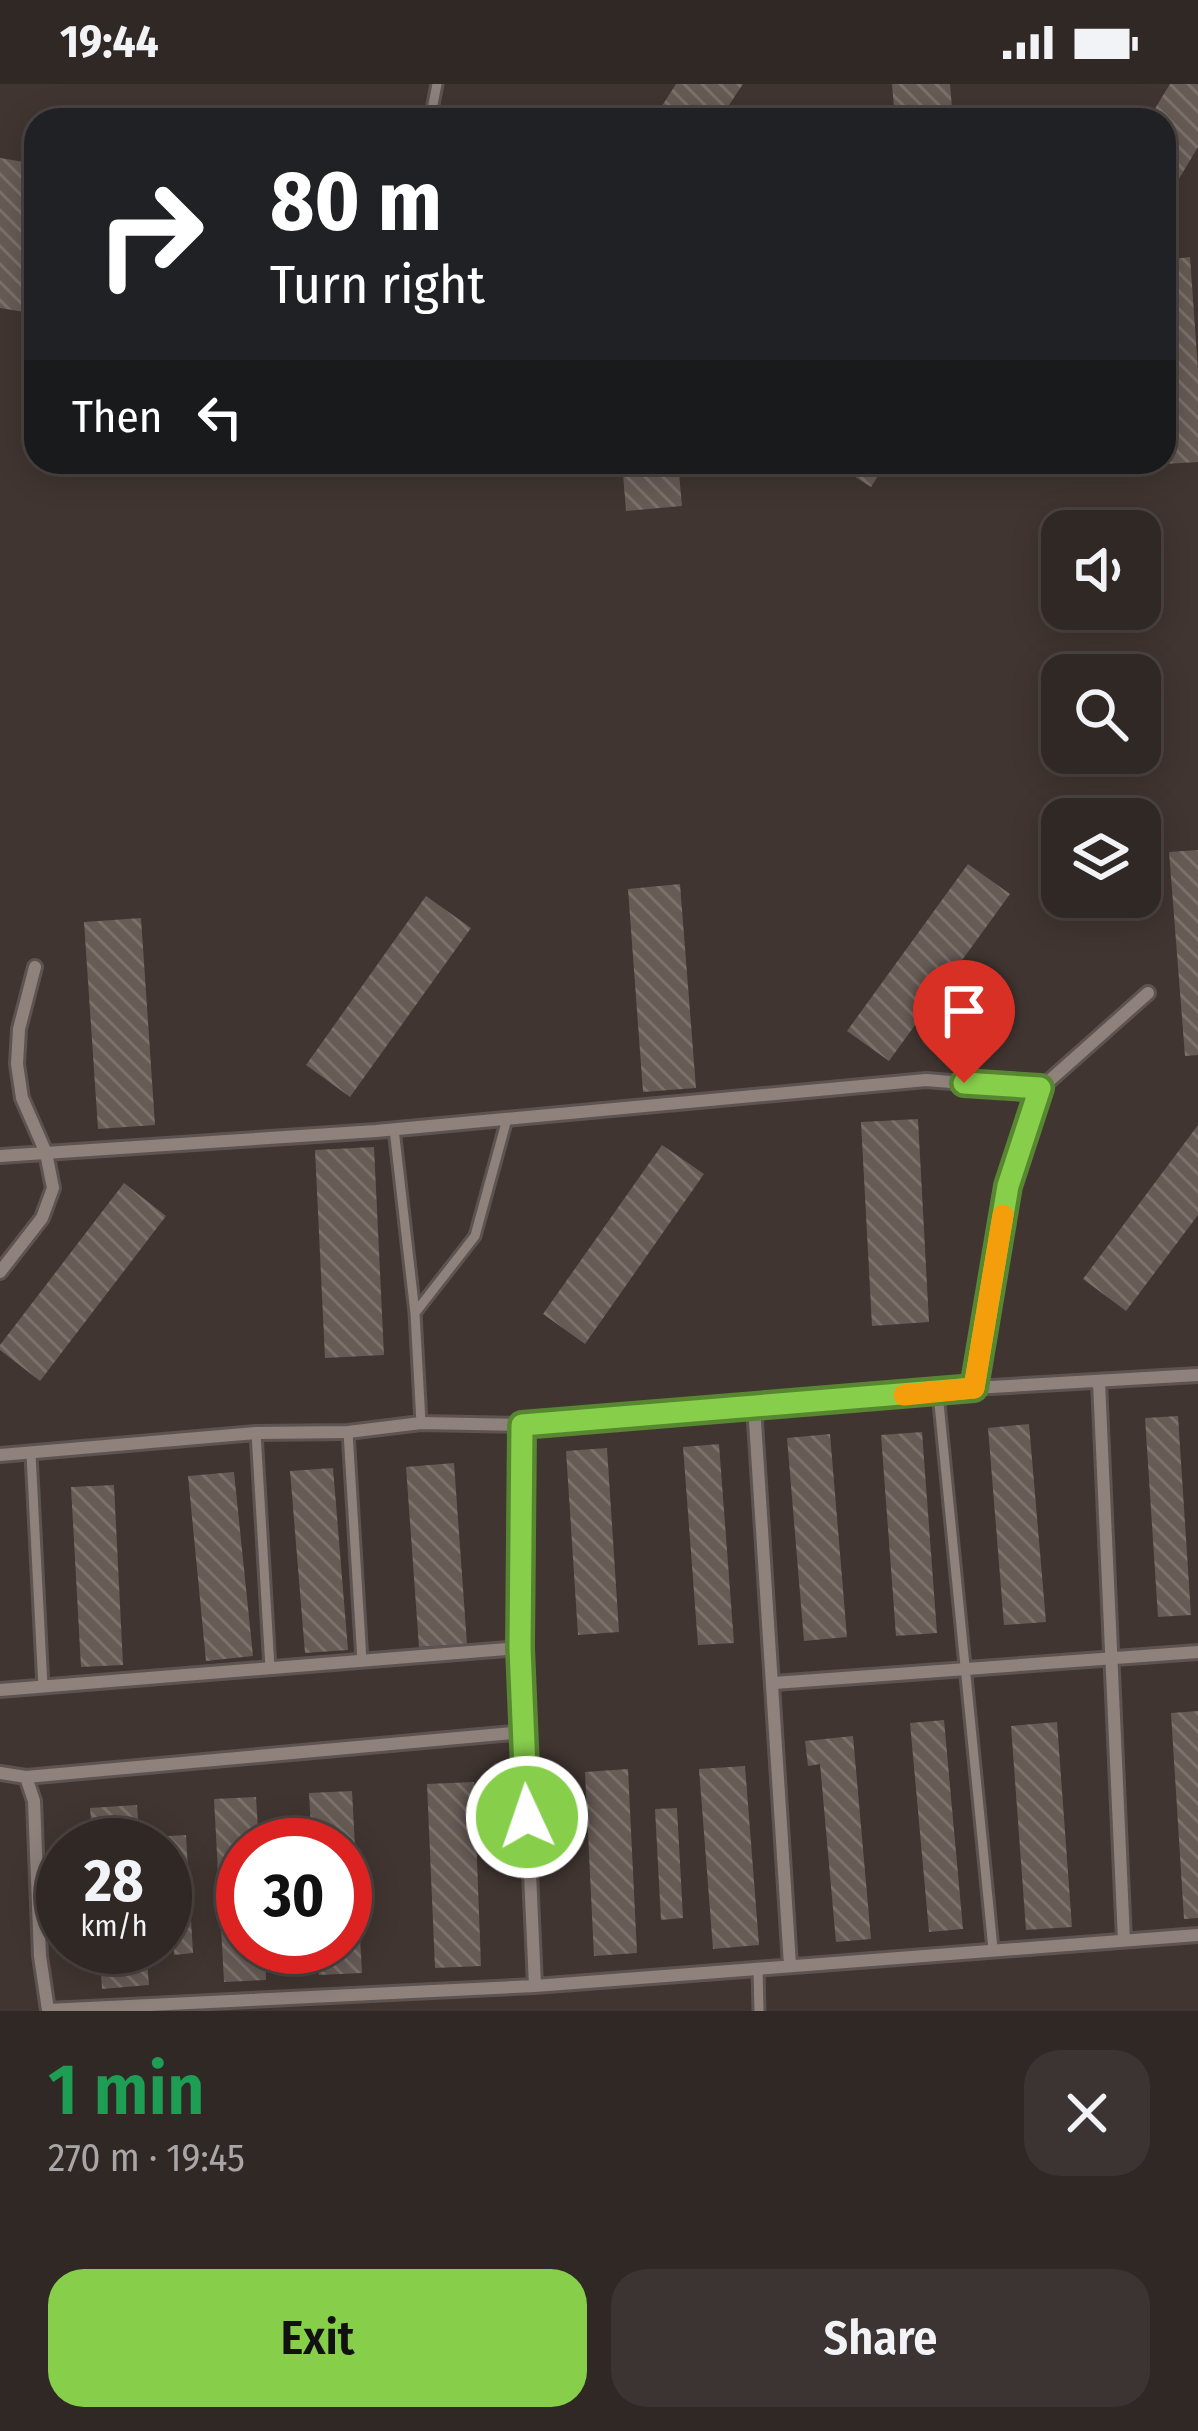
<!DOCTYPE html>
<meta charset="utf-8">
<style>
body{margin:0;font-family:"Fira Sans Condensed",sans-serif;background:#3c3432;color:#f1f3f6;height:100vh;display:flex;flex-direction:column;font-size:45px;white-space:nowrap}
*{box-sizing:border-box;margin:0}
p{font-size:39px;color:#a8a6a7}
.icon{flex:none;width:66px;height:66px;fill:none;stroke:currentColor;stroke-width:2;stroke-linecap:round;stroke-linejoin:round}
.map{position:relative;height:1927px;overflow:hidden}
.details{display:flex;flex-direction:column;background:#302825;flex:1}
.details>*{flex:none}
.top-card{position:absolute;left:24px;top:24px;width:1152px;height:366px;border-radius:36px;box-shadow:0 6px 30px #0003,0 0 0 3px #4b4442;background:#202124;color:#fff;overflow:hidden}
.controls{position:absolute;left:1041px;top:426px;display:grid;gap:24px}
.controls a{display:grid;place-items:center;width:120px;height:120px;border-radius:24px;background:#302825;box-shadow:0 6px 30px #0003,0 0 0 3px #4b4442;font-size:60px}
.speed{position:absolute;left:36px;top:1734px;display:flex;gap:24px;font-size:60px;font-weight:700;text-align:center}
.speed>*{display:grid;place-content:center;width:156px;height:156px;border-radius:50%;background:#302825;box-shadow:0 6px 30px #0003,0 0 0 3px #4b4442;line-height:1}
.speed small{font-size:30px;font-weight:400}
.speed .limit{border:18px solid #d22;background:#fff;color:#111}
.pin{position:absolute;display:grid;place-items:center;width:102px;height:102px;color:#fff;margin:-123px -51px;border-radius:50% 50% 50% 0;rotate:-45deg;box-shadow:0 0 12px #0007}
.pin .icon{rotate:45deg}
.me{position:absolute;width:132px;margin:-66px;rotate:357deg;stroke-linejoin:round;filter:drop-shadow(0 0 9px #0008)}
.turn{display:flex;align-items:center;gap:42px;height:252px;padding:0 48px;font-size:54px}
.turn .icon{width:156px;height:156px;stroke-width:2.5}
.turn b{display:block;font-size:84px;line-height:102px}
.then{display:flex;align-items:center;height:114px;padding:0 48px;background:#0003;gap:24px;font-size:45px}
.round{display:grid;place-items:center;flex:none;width:126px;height:126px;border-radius:36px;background:#3c3432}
.overview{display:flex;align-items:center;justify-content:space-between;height:204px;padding:0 48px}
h1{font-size:72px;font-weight:600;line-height:90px;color:#1e9e55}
.cta{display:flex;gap:24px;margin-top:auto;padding:24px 48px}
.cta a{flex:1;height:138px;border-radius:36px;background:#87cf4b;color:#111;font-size:48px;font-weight:600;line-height:138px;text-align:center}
.cta a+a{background:#3c3432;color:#f1f3f6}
.status{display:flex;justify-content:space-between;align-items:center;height:84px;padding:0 60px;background:#302825;direction:ltr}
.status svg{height:33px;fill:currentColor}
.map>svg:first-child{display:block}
.building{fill:url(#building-back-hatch)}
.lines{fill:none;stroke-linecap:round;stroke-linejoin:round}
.lane-casing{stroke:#5d5350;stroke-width:15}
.street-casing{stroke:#5d5350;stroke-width:18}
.lane{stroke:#8f827d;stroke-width:9}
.street{stroke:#8f827d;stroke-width:12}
.route-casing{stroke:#588731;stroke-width:30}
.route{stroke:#87cf4b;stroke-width:21}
.slow{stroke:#f59e0b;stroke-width:21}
</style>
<div class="status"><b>19:44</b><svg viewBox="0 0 49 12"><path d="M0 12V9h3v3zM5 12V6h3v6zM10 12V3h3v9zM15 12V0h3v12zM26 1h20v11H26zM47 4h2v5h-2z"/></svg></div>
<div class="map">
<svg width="1198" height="1927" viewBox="0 0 1198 1927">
<defs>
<pattern id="building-back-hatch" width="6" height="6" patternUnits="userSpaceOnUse" patternTransform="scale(3)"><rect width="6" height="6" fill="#675b55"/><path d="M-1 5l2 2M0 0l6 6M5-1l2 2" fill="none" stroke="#7c726c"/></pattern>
</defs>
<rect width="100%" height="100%" fill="#403531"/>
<!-- building -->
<path class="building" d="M676,0H743L719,36H653Z
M892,0H950L953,36H895Z
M1170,0H1198V63L1164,120V36H1148Z
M0,74L36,80V230L0,224Z
M1190,173L1198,286V378L1164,380V176Z
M622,378H678L682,422L626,427Z
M832,378H887L871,403Z
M1198,766V971L1185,972L1169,768Z
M968,780L1010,810L889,977L847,947Z
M680,800L696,1004L643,1008L628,805Z
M426,812L471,844L350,1013L306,981Z
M141,834L155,1041L98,1045L84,838Z
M918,1035L929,1238L872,1242L861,1038Z
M1198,1041V1131L1126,1227L1083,1195Z
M662,1061L704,1090L585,1260L543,1230Z
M374,1063L384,1271L325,1274L315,1066Z
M124,1099L166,1132L40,1297L0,1266V1261Z
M1178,1332L1191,1531L1158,1533L1145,1334Z
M1029,1340L1046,1538L1004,1541L988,1344Z
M922,1348L937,1549L896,1552L881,1351Z
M830,1350L847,1553L804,1557L787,1354Z
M719,1360L734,1559L698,1561L683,1363Z
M607,1364L619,1548L578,1551L566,1367Z
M454,1379L467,1560L419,1563L406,1383Z
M333,1384L348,1566L305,1569L290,1387Z
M234,1388L253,1572L206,1577L188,1392Z
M114,1401L123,1581L81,1583L71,1403Z
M1198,1627V1834L1184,1835L1171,1629Z
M944,1636L963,1845L929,1848L910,1639Z
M1057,1638L1072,1843L1026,1846L1011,1642Z
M853,1652L871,1855L836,1858L820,1680L808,1682L805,1657Z
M745,1682L759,1861L713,1865L699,1685Z
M628,1685L637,1869L594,1872L585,1688Z
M474,1698L481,1882L435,1884L427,1700Z
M352,1707L362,1889L319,1891L318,1863H345V1761H312L309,1709Z
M256,1713L259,1761H243V1863H265L266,1896L224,1898L214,1715Z
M137,1721L140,1761H93L90,1724Z
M677,1724L683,1834L661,1836L655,1725Z
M186,1751L193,1869L174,1871L168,1752Z
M99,1863H146L149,1901L102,1905Z"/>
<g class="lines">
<!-- lane casing -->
<g class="lane-casing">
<path id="lane" d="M430,36L437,0
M394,1045L415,1229
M938,1309L993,1865
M421,1339L415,1229L475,1152L507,1035
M348,1348L362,1577
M256,1349L270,1584
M31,1370L43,1603
M758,1884L759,1927"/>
</g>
<!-- street casing -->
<g class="street-casing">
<path id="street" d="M0,1072L376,1047L926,996L1040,1005
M0,1188L42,1134L53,1104L46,1069L22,1014L17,980L19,945L35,883
M1099,1298L1124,1856
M974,1304L1008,1103L1040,1005L1148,909
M754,1322L790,1881
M522,1341L520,1564L535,1902
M0,1371L256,1349L348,1348L421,1339L522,1341L974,1304L1198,1291
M774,1599L1198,1568
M0,1606L520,1564
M0,1689L26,1693L34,1717L40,1872L48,1926L535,1902L1198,1851
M26,1693L523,1648"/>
</g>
<!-- lane -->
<use href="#lane" class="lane"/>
<!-- street -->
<use href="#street" class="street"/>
</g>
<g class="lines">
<!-- route casing -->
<g class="route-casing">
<path id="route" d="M527,1733L520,1564L522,1341L974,1304L1008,1102L1040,1004L964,999"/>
</g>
<!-- route -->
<use href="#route" class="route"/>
<!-- slow -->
<path class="slow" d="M904,1311L974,1304L1003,1131"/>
</g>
</svg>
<div class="controls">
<a><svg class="icon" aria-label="sound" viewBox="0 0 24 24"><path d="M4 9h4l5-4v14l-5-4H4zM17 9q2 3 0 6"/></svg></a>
<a><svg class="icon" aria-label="search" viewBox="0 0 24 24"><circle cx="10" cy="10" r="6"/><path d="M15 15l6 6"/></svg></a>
<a><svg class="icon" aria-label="layers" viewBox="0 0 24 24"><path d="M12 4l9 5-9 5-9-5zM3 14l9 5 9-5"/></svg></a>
</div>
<div class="speed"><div>28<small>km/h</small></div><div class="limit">30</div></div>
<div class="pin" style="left:964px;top:999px;background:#d93025"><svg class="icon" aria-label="arrive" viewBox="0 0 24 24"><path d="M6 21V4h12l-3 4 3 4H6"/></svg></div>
<svg class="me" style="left:527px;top:1733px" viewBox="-20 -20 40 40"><circle r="17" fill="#87cf4b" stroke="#fff" stroke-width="3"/><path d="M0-11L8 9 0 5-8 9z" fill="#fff"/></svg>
<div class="top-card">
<div class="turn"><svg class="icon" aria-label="right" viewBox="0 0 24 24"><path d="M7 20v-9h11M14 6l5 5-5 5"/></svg><div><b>80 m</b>Turn right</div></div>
<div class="then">Then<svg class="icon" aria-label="left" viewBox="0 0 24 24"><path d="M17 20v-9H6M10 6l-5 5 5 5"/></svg></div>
</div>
</div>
<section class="details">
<div class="overview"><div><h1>1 min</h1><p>270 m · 19:45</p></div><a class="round"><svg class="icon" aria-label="close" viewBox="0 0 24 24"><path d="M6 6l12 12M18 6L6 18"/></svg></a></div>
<div class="cta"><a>Exit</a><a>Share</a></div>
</section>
